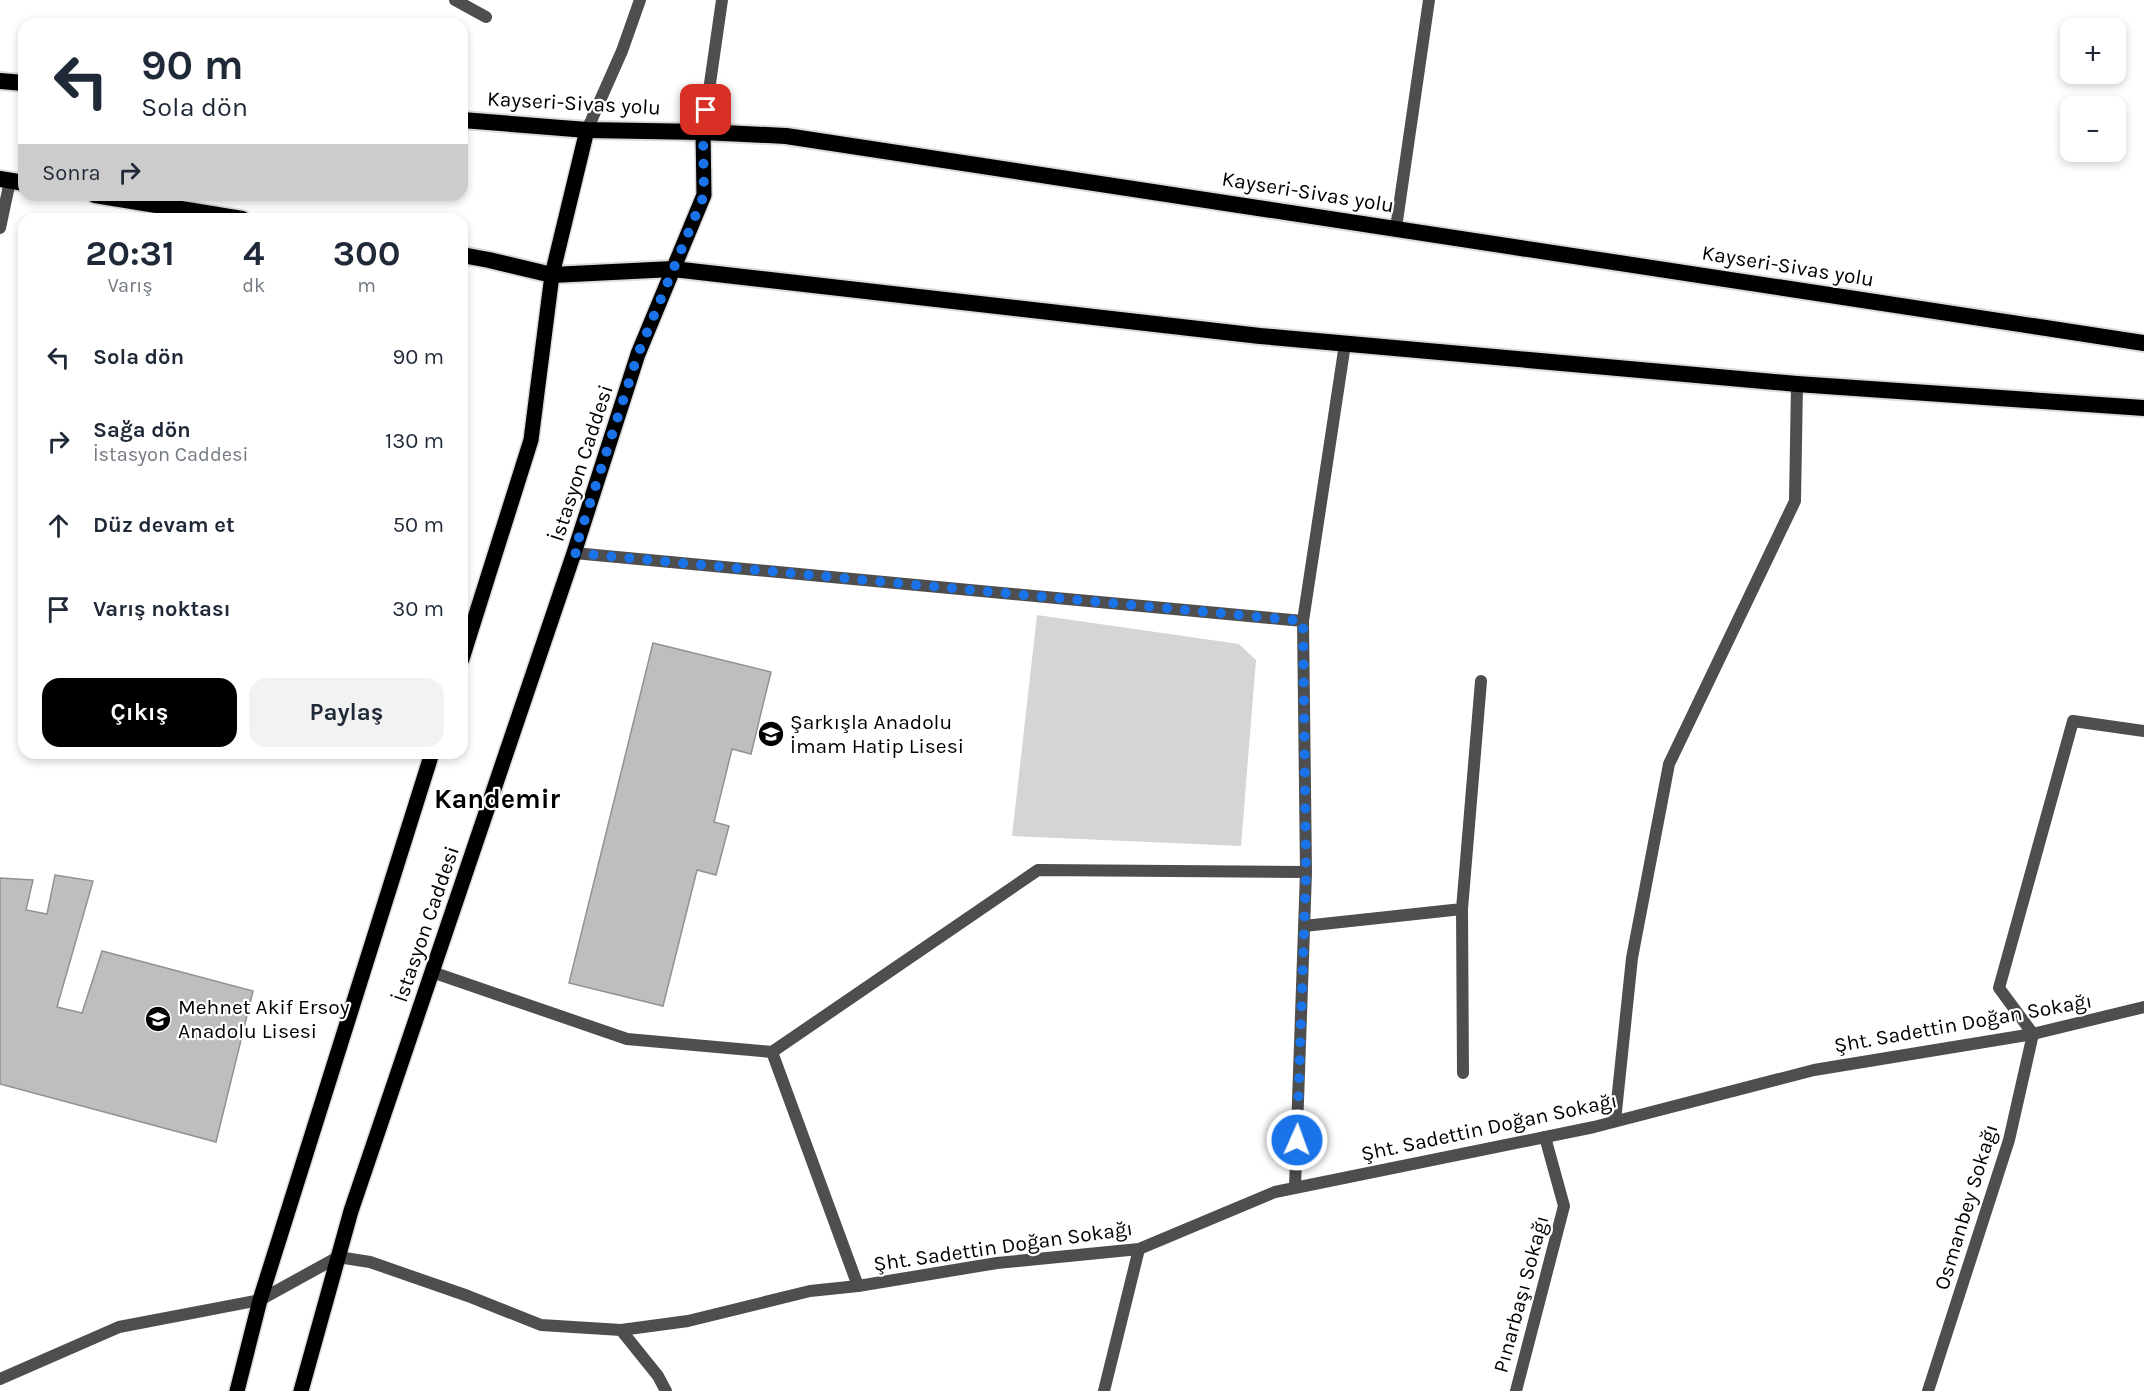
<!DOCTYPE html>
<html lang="tr">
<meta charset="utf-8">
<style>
body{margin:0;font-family:Karla,sans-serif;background:#f2f2f3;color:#1f2937;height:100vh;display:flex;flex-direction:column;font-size:22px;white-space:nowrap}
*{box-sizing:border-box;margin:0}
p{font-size:20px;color:#747a83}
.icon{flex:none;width:33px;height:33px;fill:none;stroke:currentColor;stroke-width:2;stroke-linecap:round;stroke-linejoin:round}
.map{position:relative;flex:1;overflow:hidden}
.details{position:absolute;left:18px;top:213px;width:450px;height:546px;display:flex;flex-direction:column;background:#fff;border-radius:18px;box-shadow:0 3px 9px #0003}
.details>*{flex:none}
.hud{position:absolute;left:18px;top:18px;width:450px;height:183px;border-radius:18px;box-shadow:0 3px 9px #0003;background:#fff;color:#1f2937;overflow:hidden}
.buttons{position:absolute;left:2060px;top:18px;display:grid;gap:12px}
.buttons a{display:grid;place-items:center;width:66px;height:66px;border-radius:12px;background:#fff;box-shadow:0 3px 9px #0003;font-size:30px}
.pin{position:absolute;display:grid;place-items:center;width:51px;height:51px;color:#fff;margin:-26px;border-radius:12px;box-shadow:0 3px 9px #0006}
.me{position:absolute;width:66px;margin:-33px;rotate:2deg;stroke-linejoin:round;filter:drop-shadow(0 0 4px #0008)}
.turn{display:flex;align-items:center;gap:21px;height:126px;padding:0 24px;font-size:27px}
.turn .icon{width:78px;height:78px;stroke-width:2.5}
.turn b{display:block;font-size:42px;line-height:51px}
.then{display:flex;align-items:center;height:57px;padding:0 24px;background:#0003;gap:12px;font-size:22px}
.eta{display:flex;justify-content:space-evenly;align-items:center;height:102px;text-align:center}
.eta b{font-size:36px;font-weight:700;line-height:42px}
.cta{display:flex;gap:12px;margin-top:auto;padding:12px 24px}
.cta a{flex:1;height:69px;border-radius:18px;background:#000;color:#fff;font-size:24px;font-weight:700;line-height:69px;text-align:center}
.cta a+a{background:#f2f2f3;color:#1f2937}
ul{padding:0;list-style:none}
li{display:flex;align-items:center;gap:18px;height:84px;padding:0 24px}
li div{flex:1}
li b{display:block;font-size:22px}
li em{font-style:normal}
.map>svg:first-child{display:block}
.green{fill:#d5d5d5}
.building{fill:#bebebe;stroke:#929292;stroke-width:1.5}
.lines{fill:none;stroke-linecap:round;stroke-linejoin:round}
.primary-casing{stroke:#dbdbdb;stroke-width:18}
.trunk-casing{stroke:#dbdbdb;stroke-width:20}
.minor{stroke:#4e4e4e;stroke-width:12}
.tertiary{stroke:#4e4e4e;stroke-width:12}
.primary{stroke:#000;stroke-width:15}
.trunk{stroke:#000;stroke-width:16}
.route{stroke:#1a73e8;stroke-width:10;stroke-dasharray:0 18}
.labels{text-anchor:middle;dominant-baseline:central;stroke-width:4.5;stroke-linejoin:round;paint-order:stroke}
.street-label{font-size:21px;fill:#000;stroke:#fff}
.poi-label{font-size:21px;fill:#000;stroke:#fff;text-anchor:start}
.district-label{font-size:27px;font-weight:bold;fill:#000;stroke:#fff}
</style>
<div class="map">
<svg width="2144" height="1391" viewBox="0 0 2144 1391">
<rect width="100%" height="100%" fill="#fff"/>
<!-- green -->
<path class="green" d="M1037,615L1239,644L1256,660L1241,846L1012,836Z"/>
<!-- building -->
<path class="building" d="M653,643L771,672L751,754L732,749L714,822L729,826L716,875L697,870L663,1006L569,983Z
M55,875L93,881L57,1007L82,1013L102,951L253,991L216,1142L0,1084V878L33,880L26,910L47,914Z"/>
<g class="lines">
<!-- primary casing -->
<g class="primary-casing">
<path id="primary" d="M462,659L531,440L552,275L587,130
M237,1391L260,1300L432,753
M301,1391L351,1211L574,553L638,354L704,195L703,132"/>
</g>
<!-- trunk casing -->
<g class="trunk-casing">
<path id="trunk" d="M0,81L24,83
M462,120L587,130L703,132L786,136L2144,343
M0,179L24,183
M95,195L242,219
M462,255L489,260L552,275L673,269L1260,336L1797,384L2144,408"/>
</g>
<!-- minor -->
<path class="minor" d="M455,0L486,17
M0,228L10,181
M1396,228L1429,0
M574,553L1303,621
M1462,909L1463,1073
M1304,926L1462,909L1481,681
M432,972L627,1039L772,1052L1038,870L1306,872
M772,1052L858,1286
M1615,1121L1632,958L1669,764L1795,501L1797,384
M1295,1187L1306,872L1303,621L1345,344
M621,1330L658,1376L666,1391
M0,1379L119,1327L260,1300
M1104,1391L1139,1249
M1516,1391L1564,1206L1545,1137
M1928,1391L2009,1140L2033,1034L1999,988L2073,721L2144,731"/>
<!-- tertiary -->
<path class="tertiary" d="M587,130L622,51L640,0
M703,132L722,0
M260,1300L338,1257L370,1262L468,1296L541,1325L621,1330L688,1321L810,1291L858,1286L997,1263L1139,1249L1275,1192L1594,1127L1814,1070L2033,1034L2144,1007"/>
<!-- primary -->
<use href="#primary" class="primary"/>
<!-- trunk -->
<use href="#trunk" class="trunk"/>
</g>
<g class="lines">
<!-- route -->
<path class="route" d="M706,110L703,132L704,195L638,354L574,553L1303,621L1306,873L1297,1140"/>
</g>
<!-- icons -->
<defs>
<g id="school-disc" transform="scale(1.35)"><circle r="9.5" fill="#000" stroke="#fff"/><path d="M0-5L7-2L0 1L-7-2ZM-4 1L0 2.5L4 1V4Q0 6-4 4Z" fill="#fff"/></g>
</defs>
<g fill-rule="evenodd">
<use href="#school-disc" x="771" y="734"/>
<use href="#school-disc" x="158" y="1019"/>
</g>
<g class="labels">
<!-- street labels -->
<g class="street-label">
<text transform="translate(574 103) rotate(3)">Kayseri-Sivas yolu</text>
<text transform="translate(1308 192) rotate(9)">Kayseri-Sivas yolu</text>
<text transform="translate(1788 266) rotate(9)">Kayseri-Sivas yolu</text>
<text transform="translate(581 463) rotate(-72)">İstasyon Caddesi</text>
<text transform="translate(426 924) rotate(-71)">İstasyon Caddesi</text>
<text transform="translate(1963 1023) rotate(-10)">Şht. Sadettin Doğan Sokağı</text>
<text transform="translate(1489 1127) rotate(-12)">Şht. Sadettin Doğan Sokağı</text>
<text transform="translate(1966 1207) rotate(-73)">Osmanbey Sokağı</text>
<text transform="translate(1003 1246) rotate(-8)">Şht. Sadettin Doğan Sokağı</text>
<text transform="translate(1521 1294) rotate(-75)">Pınarbaşı Sokağı</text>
</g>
<!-- poi labels -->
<g class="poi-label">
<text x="790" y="722">Şarkışla Anadolu<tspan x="790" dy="24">İmam Hatip Lisesi</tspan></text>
<text x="178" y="1007">Mehnet Akif Ersoy<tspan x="178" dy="24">Anadolu Lisesi</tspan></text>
</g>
<!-- district labels -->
<g class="district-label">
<text x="497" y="799">Kandemir</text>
</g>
</g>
</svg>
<div class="buttons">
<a>+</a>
<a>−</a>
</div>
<div class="pin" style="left:706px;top:110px;background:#d93025"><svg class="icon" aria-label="arrive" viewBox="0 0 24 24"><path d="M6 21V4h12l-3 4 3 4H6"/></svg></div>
<svg class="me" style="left:1297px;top:1140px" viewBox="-20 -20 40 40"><circle r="17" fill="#1a73e8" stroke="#fff" stroke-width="3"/><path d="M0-11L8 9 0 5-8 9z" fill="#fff"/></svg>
<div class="hud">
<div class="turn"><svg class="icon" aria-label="left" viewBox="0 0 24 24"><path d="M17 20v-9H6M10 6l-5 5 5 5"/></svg><div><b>90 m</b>Sola dön</div></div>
<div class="then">Sonra<svg class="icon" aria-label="right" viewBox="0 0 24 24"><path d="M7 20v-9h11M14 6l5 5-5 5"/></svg></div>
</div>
<section class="details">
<div class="eta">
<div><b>20:31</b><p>Varış</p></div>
<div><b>4</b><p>dk</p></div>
<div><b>300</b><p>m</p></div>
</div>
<ul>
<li><svg class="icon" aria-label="left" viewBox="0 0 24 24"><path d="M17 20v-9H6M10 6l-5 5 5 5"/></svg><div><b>Sola dön</b></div><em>90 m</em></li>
<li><svg class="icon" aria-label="right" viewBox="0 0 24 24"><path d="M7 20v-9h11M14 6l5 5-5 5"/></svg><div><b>Sağa dön</b><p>İstasyon Caddesi</p></div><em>130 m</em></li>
<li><svg class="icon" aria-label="ahead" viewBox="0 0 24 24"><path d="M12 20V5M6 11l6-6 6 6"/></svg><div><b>Düz devam et</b></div><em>50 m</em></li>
<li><svg class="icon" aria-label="arrive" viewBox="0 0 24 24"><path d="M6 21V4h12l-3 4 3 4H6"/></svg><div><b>Varış noktası</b></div><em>30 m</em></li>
</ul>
<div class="cta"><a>Çıkış</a><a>Paylaş</a></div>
</section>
</div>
